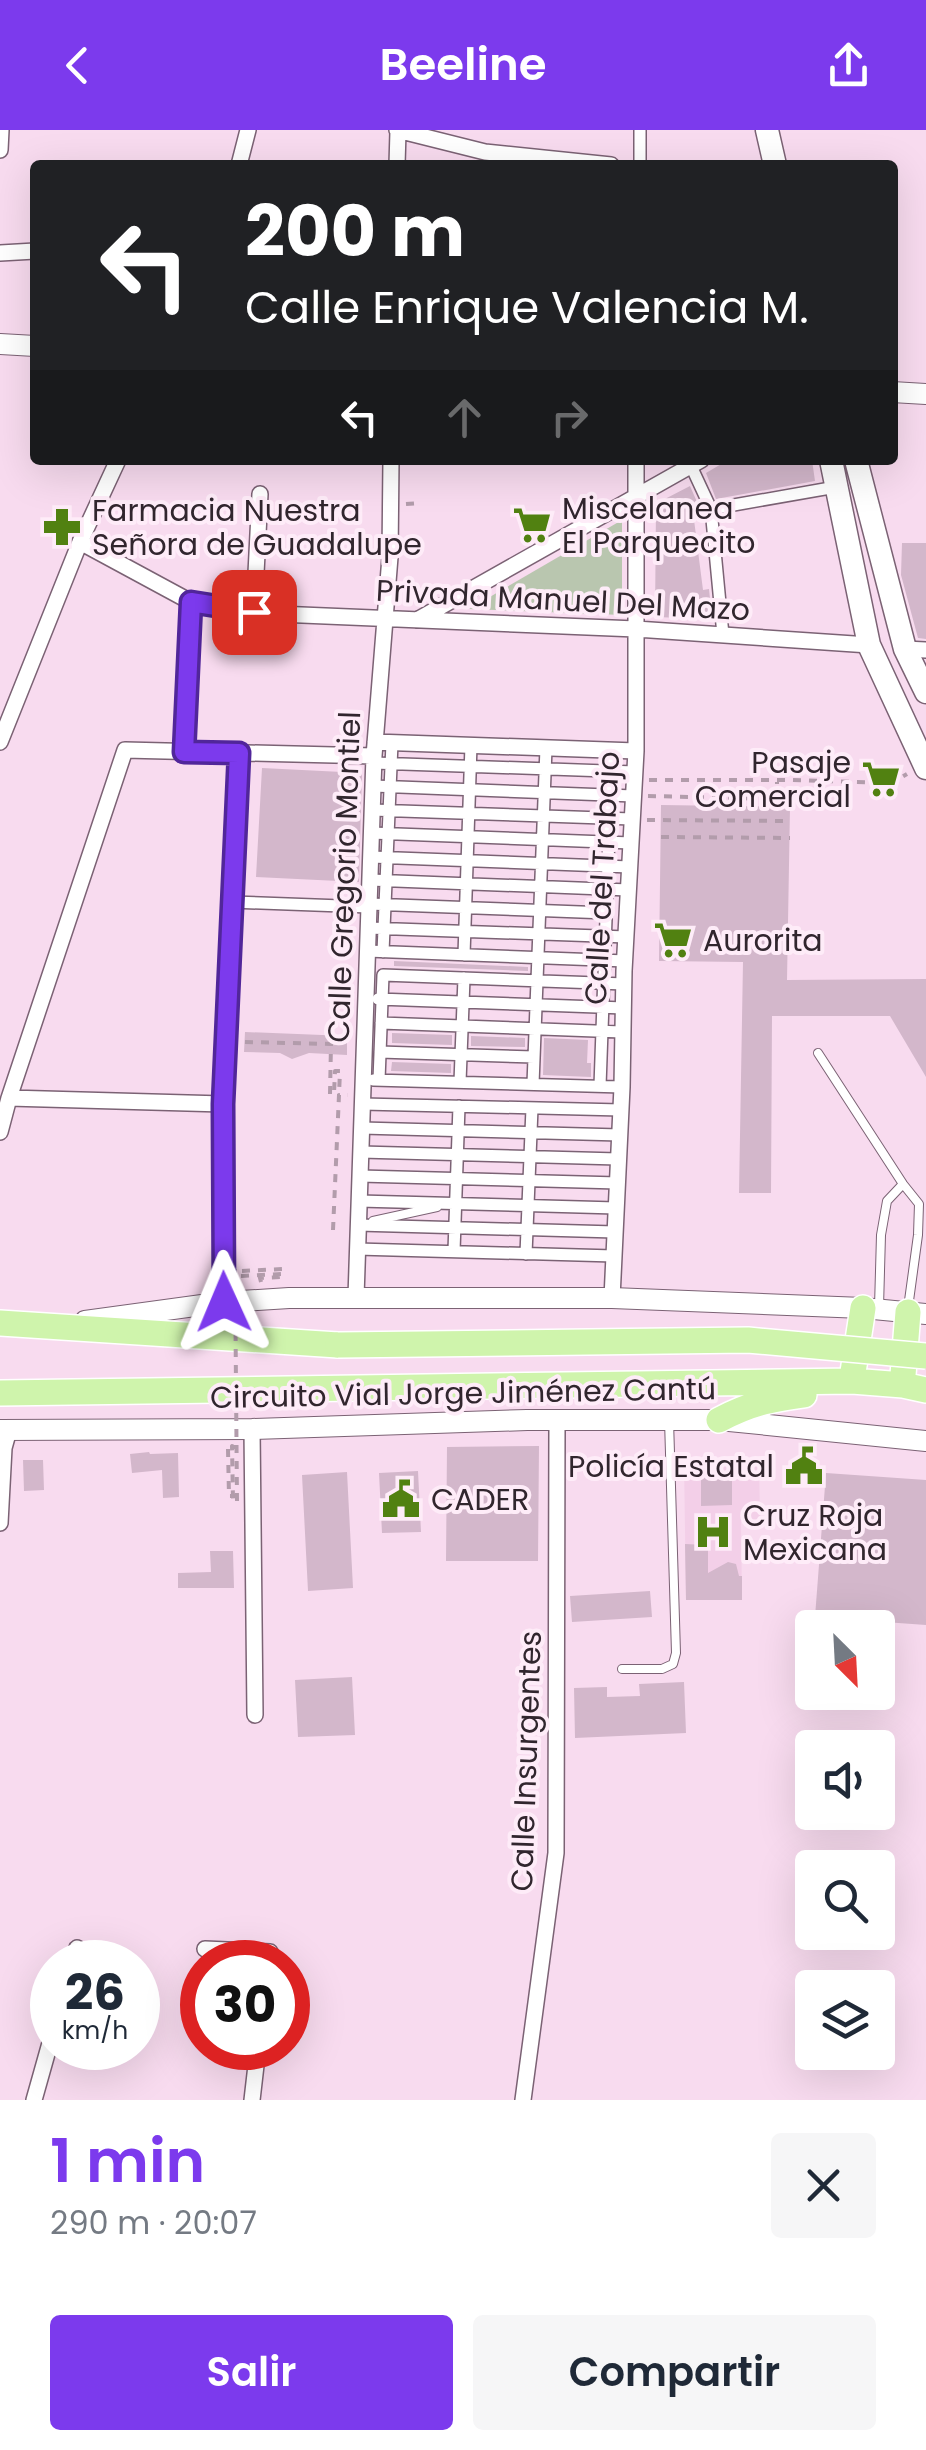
<!DOCTYPE html>
<html lang="es">
<meta charset="utf-8">
<style>
body{margin:0;font-family:Poppins,sans-serif;background:#f6f6f7;color:#1f2937;height:100vh;display:flex;flex-direction:column;font-size:38px;white-space:nowrap}
*{box-sizing:border-box;margin:0}
p{font-size:32px;color:#747a83}
.icon{flex:none;width:55px;height:55px;fill:none;stroke:currentColor;stroke-width:2;stroke-linecap:round;stroke-linejoin:round}
.map{position:relative;height:1970px;overflow:hidden}
.drawer{display:flex;flex-direction:column;background:#fff;flex:1}
.drawer>*{flex:none}
.guide{position:absolute;left:30px;top:30px;width:868px;height:305px;border-radius:10px;box-shadow:0 10px 40px #0002;background:#202124;color:#fff;overflow:hidden}
.needle{width:65px;rotate:156deg}
.tools{position:absolute;left:795px;top:1480px;display:grid;gap:20px}
.tools a{display:grid;place-items:center;width:100px;height:100px;border-radius:10px;background:#fff;box-shadow:0 10px 40px #0002;font-size:50px}
.speed{position:absolute;left:30px;top:1810px;display:flex;gap:20px;font-size:50px;font-weight:700;text-align:center}
.speed>*{display:grid;place-content:center;width:130px;height:130px;border-radius:50%;background:#fff;box-shadow:0 10px 40px #0002;line-height:1}
.speed small{font-size:25px;font-weight:400}
.speed .limit{border:15px solid #d22;background:#fff;color:#111}
.pin{position:absolute;display:grid;place-items:center;width:85px;height:85px;color:#fff;margin:-42px;border-radius:20px;box-shadow:0 5px 15px #0006}
.me{position:absolute;width:110px;margin:-55px;rotate:359deg;stroke-linejoin:round;filter:drop-shadow(0 0 8px #0008)}
.turn{display:flex;align-items:center;gap:35px;height:210px;padding:0 50px;font-size:45px}
.turn .icon{width:130px;height:130px;stroke-width:2.5}
.turn b{display:block;font-size:70px;line-height:85px}
.lanes{display:flex;align-items:center;height:95px;padding:0 50px;background:#0003;justify-content:center;gap:50px;direction:ltr}
.lanes .off{opacity:.35}
.round{display:grid;place-items:center;flex:none;width:105px;height:105px;border-radius:10px;background:#f6f6f7}
.headline{display:flex;align-items:center;justify-content:space-between;height:170px;padding:0 50px}
h1{font-size:60px;font-weight:600;line-height:75px;color:#7c3aed}
.cta{display:flex;gap:20px;margin-top:auto;padding:20px 50px}
.cta a{flex:1;height:115px;border-radius:10px;background:#7c3aed;color:#fff;font-size:40px;font-weight:600;line-height:115px;text-align:center}
.cta a+a{background:#f6f6f7;color:#1f2937}
header{display:flex;justify-content:space-between;align-items:center;height:130px;padding:0 50px;background:#7c3aed;color:#fff;font-size:45px;font-weight:600}
.map>svg:first-child{display:block}
.built{fill:#f3cfe8}
.green{fill:#b9c6af}
.building{fill:#d3b7cb}
.lines{fill:none;stroke-linecap:round;stroke-linejoin:round}
.service-casing{stroke:#7b6274;stroke-width:10}
.pedestrian-casing{stroke:#7b6274;stroke-width:14}
.minor-casing{stroke:#7b6274;stroke-width:18}
.tertiary-casing{stroke:#7b6274;stroke-width:22}
.secondary-casing{stroke:#7b6274;stroke-width:25}
.primary-casing{stroke:#fff;stroke-width:28}
.path{stroke:#b29cab;stroke-width:4;stroke-dasharray:8 8;stroke-linecap:butt}
.service{stroke:#fff;stroke-width:8}
.pedestrian{stroke:#fff;stroke-width:11}
.minor{stroke:#fff;stroke-width:15}
.tertiary{stroke:#fff;stroke-width:20}
.secondary{stroke:#fff;stroke-width:22}
.primary{stroke:#cff4ac;stroke-width:25}
.primary-bridge-casing{stroke:#fff;stroke-width:28;stroke-linecap:butt}
.path-bridge{stroke:#b29cab;stroke-width:4;stroke-dasharray:8 8;stroke-linecap:butt}
.primary-bridge{stroke:#cff4ac;stroke-width:25}
.route-casing{stroke:#51269a;stroke-width:25}
.route{stroke:#7c3aed;stroke-width:18}
.labels{text-anchor:middle;dominant-baseline:central;stroke-width:8;stroke-linejoin:round;paint-order:stroke}
.poi-label{font-size:30px;fill:#31262e;stroke:#feecf8;text-anchor:start}
.street-label{font-size:30px;fill:#31262e;stroke:#feecf8}
</style>
<header><svg class="icon" aria-label="back" viewBox="0 0 24 24"><path d="M15 5l-7 7 7 7"/></svg>Beeline<svg class="icon" aria-label="share" viewBox="0 0 24 24"><path d="M12 15V3M7 8l5-5 5 5M5 13v7h14v-7"/></svg></header>
<div class="map">
<svg width="926" height="1970" viewBox="0 0 926 1970">
<rect width="100%" height="100%" fill="#f8dbef"/>
<!-- built -->
<path class="built" d="M759,1329L760,1390L741,1391L742,1470H686L684,1330Z"/>
<!-- green -->
<path class="green" d="M622,390V485L469,479Z"/>
<!-- building -->
<path class="building" d="M728,330H812L815,351L716,369L706,343Z
M690,356L701,381L693,382L703,460L709,459L712,489L655,487L656,377L661,371Z
M902,413H926V509L918,508L901,445Z
M262,638L362,643L359,752L256,747Z
M661,675L790,677L787,850L926,849V947L890,886H772L771,1063H739L743,832L659,831Z
M394,831L528,837V841L394,836Z
M245,902L347,906V925L309,923L292,929L280,923L244,922Z
M392,903L452,905V915L392,913Z
M471,906L525,908V917L471,916Z
M544,908L588,910L587,933H591V947L543,945Z
M392,932L451,934V943L391,941Z
M539,1316L538,1431H446L447,1317Z
M149,1322L150,1324L178,1323L179,1367L163,1368L162,1340L132,1343L130,1324Z
M23,1330H43L44,1360L24,1361Z
M418,1341L421,1402L382,1403L379,1343Z
M347,1342L353,1458L308,1461L302,1345Z
M826,1343L926,1350V1495L815,1487Z
M732,1346V1375L701,1376V1347Z
M685,1414L708,1415V1443L728,1432L736,1434L739,1446H742V1470H686Z
M210,1421H233L234,1458H178V1443L211,1442Z
M650,1461L652,1487L572,1492L570,1466Z
M352,1547L355,1605L298,1607L295,1550Z
M684,1552L686,1603L575,1608L574,1558L607,1557V1567L640,1566L639,1554Z"/>
<g class="lines">
<!-- service casing -->
<g class="service-casing">
<path id="service" d="M818,923L903,1054L919,1074L918,1105L908,1178
M373,1091L437,1077
M879,1177L881,1105L887,1071L903,1054
M622,1539H662L673,1534L676,1523L669,1290"/>
</g>
<!-- pedestrian casing -->
<g class="pedestrian-casing">
<path id="pedestrian" d="M640,0V35
M691,336L711,379
M723,505L711,379L836,357
M374,633L635,642
M373,656L634,666
M372,680L632,689
M371,703L631,713
M371,727L630,737
M370,750L629,760
M232,772L369,777
M369,774L607,783
M368,798L627,807
M367,821L626,831
M383,822L392,613
M464,825L471,615
M378,869L624,878
M381,893L622,902
M380,922L534,927
M373,950L622,957
M379,950L383,845L625,854
M460,952L464,848
M533,954L546,618
M600,956L612,621
M363,974L621,980
M362,998L620,1005
M361,1022L618,1029
M360,1046L618,1053
M359,1071L616,1078
M358,1095L615,1102
M357,1119L614,1126
M454,1121L459,976
M526,1124L532,978"/>
</g>
<!-- minor casing -->
<g class="minor-casing">
<path id="minor" d="M397,0L485,22L611,35
M0,20L1,0
M239,35L248,0
M397,35L398,1
M0,123L35,121
M80,412L191,472L254,483L636,499L869,515
M254,483L260,364
M417,490L701,330
M905,519L926,520
M0,612L80,412L118,330
M375,612L636,621
M185,622L191,472
M9,968L223,974
M0,1002L9,968L125,620L374,626
M356,1167L374,626L390,427L391,330
M612,1168L622,957L624,841L636,621V330
M224,1172L223,974L239,623
M252,1299L255,1585
M0,1393L4,1318L9,1300
M205,1819L270,1822
M73,1832L77,1818
M34,1970L52,1906
M252,1970L258,1918
M523,1970L556,1723L557,1291"/>
</g>
<!-- tertiary casing -->
<g class="tertiary-casing">
<path id="tertiary" d="M0,214L35,216
M892,262L926,264
M85,1191L224,1172L289,1168H612L863,1178L926,1184
M0,1300L252,1299L527,1290H719L926,1311"/>
</g>
<!-- secondary casing -->
<g class="secondary-casing">
<path id="secondary" d="M767,0L775,35
M831,330L869,515L926,638
M856,330L905,519L926,562"/>
</g>
<!-- primary casing -->
<g class="primary-casing">
<path id="primary" d="M0,1193L338,1215
M853,1242L863,1178
M903,1245L908,1182
M0,1263L852,1251L903,1255L926,1260
M719,1290C751,1273 769,1270 804,1265"/>
</g>
<!-- path -->
<path class="path" d="M406,374L421,373
M649,650H793L892,653L907,644
M648,666L777,669V652
M647,690L790,691
M661,707L790,708
M245,912L331,914L330,964H334L335,941H340L339,965
M333,1100L339,965H348
M242,1141L283,1139V1145
M241,1146L281,1144
M261,1152L260,1148L282,1147
M228,1319L229,1366H238"/>
<!-- service -->
<use href="#service" class="service"/>
<!-- pedestrian -->
<use href="#pedestrian" class="pedestrian"/>
<!-- minor -->
<use href="#minor" class="minor"/>
<!-- tertiary -->
<use href="#tertiary" class="tertiary"/>
<!-- secondary -->
<use href="#secondary" class="secondary"/>
<!-- primary -->
<use href="#primary" class="primary"/>
<!-- primary-bridge casing -->
<g class="primary-bridge-casing">
<path id="primary-bridge" d="M338,1215L748,1210L926,1226"/>
</g>
<!-- path-bridge -->
<path class="path-bridge" d="M235,1139L237,1371
M235,1318L232,1316L233,1371H237"/>
<!-- primary-bridge -->
<use href="#primary-bridge" class="primary-bridge"/>
</g>
<g class="lines">
<!-- route casing -->
<g class="route-casing">
<path id="route" d="M224,1172L223,974L239,623L184,622L191,472L254,482"/>
</g>
<!-- route -->
<use href="#route" class="route"/>
</g>
<!-- icons -->
<defs>
<g id="supermarket-bare" transform="scale(3)"><path d="M-6-5.5h2.5l.6 2H6L4.5 2H-2.5L-4.4-4H-6ZM-1.5 3.2a1.3 1.3 0 1 0 .1 0ZM3 3.2a1.3 1.3 0 1 0 .1 0Z" fill="#518111" stroke="#feecf8" stroke-width="2.5" paint-order="stroke"/></g>
<g id="pharmacy-bare" transform="scale(3)"><path d="M-2-6h4v4h4v4h-4v4h-4v-4h-4v-4h4Z" fill="#518111" stroke="#feecf8" stroke-width="2.5" paint-order="stroke"/></g>
<g id="civic-bare" transform="scale(3)"><path d="M-.6-6.5H3V-4.5H.6V-3L4-1V1h2V6H-6V1h2V-1L-.6-3ZM-1.2 2.5V6h2.4V2.5Z" fill="#518111" stroke="#feecf8" stroke-width="2.5" paint-order="stroke"/></g>
<g id="hospital-bare" transform="scale(3)"><path d="M-5-5h3v3.5h4V-5h3V5h-3V1.5h-4V5h-3Z" fill="#518111" stroke="#feecf8" stroke-width="2.5" paint-order="stroke"/></g>
</defs>
<g fill-rule="evenodd">
<use href="#supermarket-bare" x="532" y="395"/>
<use href="#pharmacy-bare" x="62" y="397"/>
<use href="#supermarket-bare" x="881" y="649"/>
<use href="#supermarket-bare" x="673" y="810"/>
<use href="#civic-bare" x="804" y="1336"/>
<use href="#civic-bare" x="401" y="1369"/>
<use href="#hospital-bare" x="713" y="1402"/>
</g>
<g class="labels">
<!-- poi labels -->
<g class="poi-label">
<text x="562" y="378">Miscelanea<tspan x="562" dy="34">El Parquecito</tspan></text>
<text x="92" y="380">Farmacia Nuestra<tspan x="92" dy="34">Señora de Guadalupe</tspan></text>
<text x="851" y="632" text-anchor="end">Pasaje<tspan x="851" dy="34">Comercial</tspan></text>
<text x="703" y="810">Aurorita</text>
<text x="774" y="1336" text-anchor="end">Policía Estatal</text>
<text x="431" y="1369">CADER</text>
<text x="743" y="1385">Cruz Roja<tspan x="743" dy="34">Mexicana</tspan></text>
</g>
<!-- street labels -->
<g class="street-label">
<text transform="translate(563 470) rotate(3)">Privada Manuel Del Mazo</text>
<text transform="translate(344 747) rotate(-88)">Calle Gregorio Montiel</text>
<text transform="translate(602 748) rotate(-87)">Calle del Trabajo</text>
<text transform="translate(463 1263) rotate(-1)">Circuito Vial Jorge Jiménez Cantú</text>
<text transform="translate(526 1631) rotate(-88)">Calle Insurgentes</text>
</g>
</g>
</svg>
<div class="tools">
<a><svg class="needle" viewBox="-14 -14 28 28"><path d="M0-13l5 13h-10z" fill="#e53935"/><path d="M0 13l5-13h-10z" fill="#747a83"/></svg></a>
<a><svg class="icon" aria-label="sound" viewBox="0 0 24 24"><path d="M4 9h4l5-4v14l-5-4H4zM17 9q2 3 0 6"/></svg></a>
<a><svg class="icon" aria-label="search" viewBox="0 0 24 24"><circle cx="10" cy="10" r="6"/><path d="M15 15l6 6"/></svg></a>
<a><svg class="icon" aria-label="layers" viewBox="0 0 24 24"><path d="M12 4l9 5-9 5-9-5zM3 14l9 5 9-5"/></svg></a>
</div>
<div class="speed"><div>26<small>km/h</small></div><div class="limit">30</div></div>
<div class="pin" style="left:254px;top:482px;background:#d93025"><svg class="icon" aria-label="arrive" viewBox="0 0 24 24"><path d="M6 21V4h12l-3 4 3 4H6"/></svg></div>
<svg class="me" style="left:224px;top:1172px" viewBox="-20 -20 40 40"><path d="M0-17L14 15 0 8-14 15z" fill="#7c3aed" stroke="#fff" stroke-width="4"/></svg>
<div class="guide">
<div class="turn"><svg class="icon" aria-label="left" viewBox="0 0 24 24"><path d="M17 20v-9H6M10 6l-5 5 5 5"/></svg><div><b>200 m</b>Calle Enrique Valencia M.</div></div>
<div class="lanes"><svg class="icon" aria-label="left" viewBox="0 0 24 24"><path d="M17 20v-9H6M10 6l-5 5 5 5"/></svg><svg class="icon off" aria-label="ahead" viewBox="0 0 24 24"><path d="M12 20V5M6 11l6-6 6 6"/></svg><svg class="icon off" aria-label="right" viewBox="0 0 24 24"><path d="M7 20v-9h11M14 6l5 5-5 5"/></svg></div>
</div>
</div>
<section class="drawer">
<div class="headline"><div><h1>1 min</h1><p>290 m · 20:07</p></div><a class="round"><svg class="icon" aria-label="close" viewBox="0 0 24 24"><path d="M6 6l12 12M18 6L6 18"/></svg></a></div>
<div class="cta"><a>Salir</a><a>Compartir</a></div>
</section>
